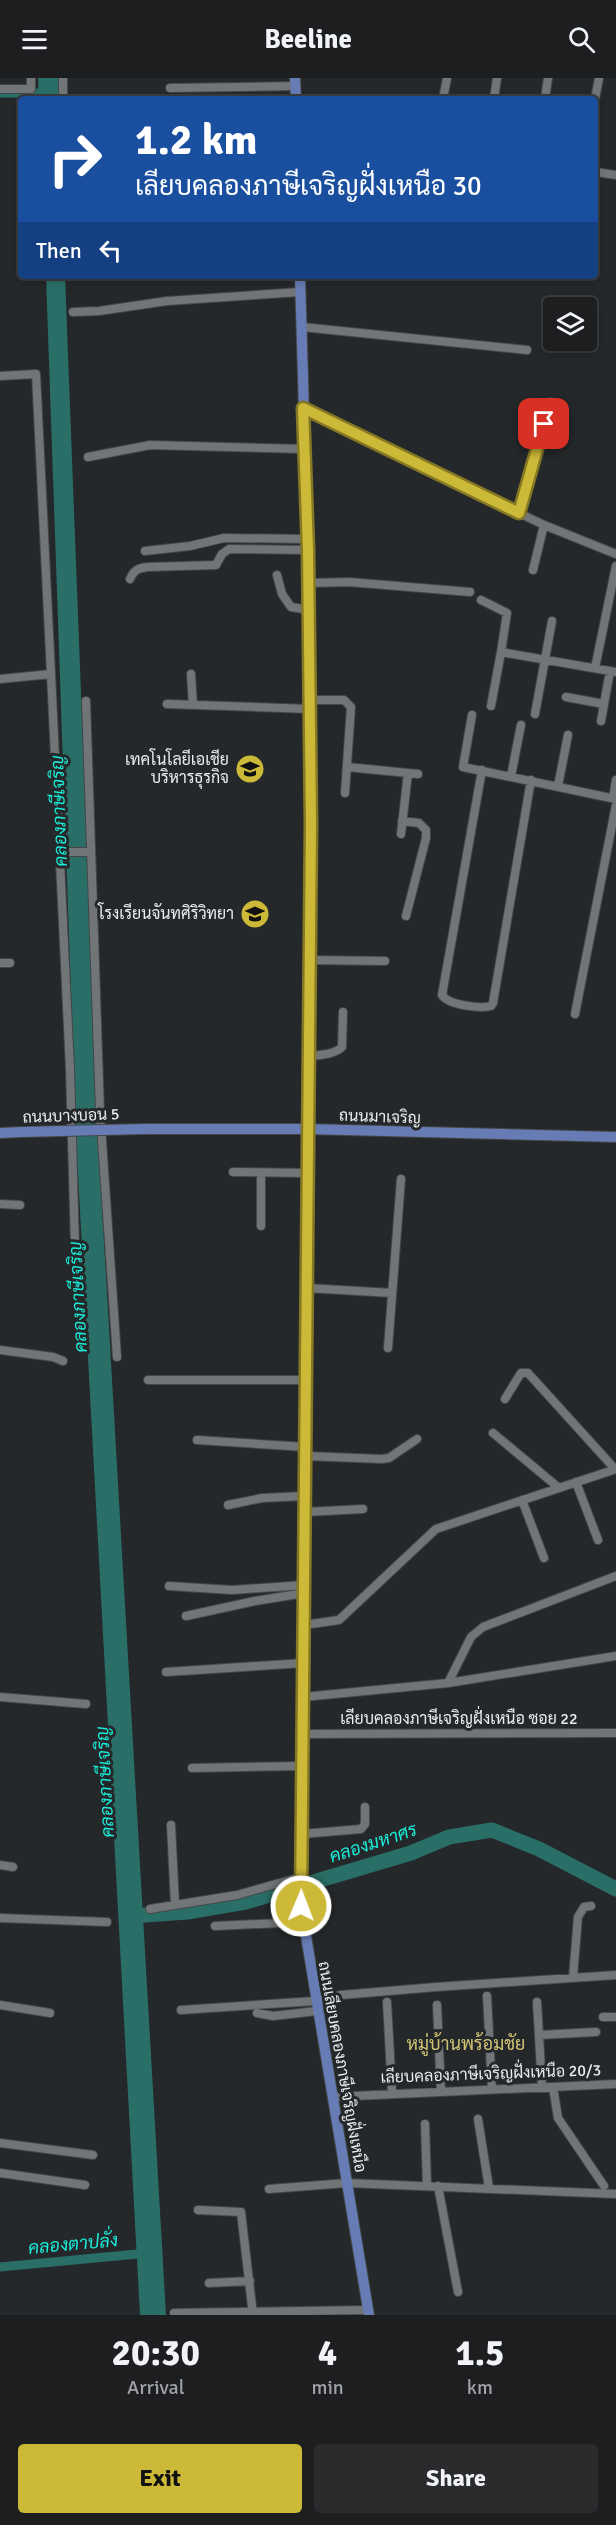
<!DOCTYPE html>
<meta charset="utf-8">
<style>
body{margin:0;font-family:Signika,Sarabun,sans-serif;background:#292b2d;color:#f1f3f6;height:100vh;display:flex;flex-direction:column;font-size:22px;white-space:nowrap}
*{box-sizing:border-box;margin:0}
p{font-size:20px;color:#a0a2a5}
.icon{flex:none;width:33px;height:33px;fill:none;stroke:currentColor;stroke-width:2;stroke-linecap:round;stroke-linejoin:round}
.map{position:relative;height:2237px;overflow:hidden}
.sheet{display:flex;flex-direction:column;background:#1c1e20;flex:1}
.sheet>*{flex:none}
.banner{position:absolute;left:18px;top:18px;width:580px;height:183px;border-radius:6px;box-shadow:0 3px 9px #0003,0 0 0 2px #3a3c3e;background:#1a4fa0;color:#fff;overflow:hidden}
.fabs{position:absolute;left:543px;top:219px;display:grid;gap:12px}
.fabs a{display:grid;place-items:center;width:54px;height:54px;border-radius:6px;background:#1c1e20;box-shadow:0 3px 9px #0003,0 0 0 2px #3a3c3e;font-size:30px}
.pin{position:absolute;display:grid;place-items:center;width:51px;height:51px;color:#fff;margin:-26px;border-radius:12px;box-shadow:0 3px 9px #0006}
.me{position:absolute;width:66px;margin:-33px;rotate:1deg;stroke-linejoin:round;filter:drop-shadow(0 0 4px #0008)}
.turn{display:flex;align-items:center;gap:21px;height:126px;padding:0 18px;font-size:27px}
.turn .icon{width:78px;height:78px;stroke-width:2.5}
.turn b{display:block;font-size:42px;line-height:51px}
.then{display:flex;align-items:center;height:57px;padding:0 18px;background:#0003;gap:12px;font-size:22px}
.eta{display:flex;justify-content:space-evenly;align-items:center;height:102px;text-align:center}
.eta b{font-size:36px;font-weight:700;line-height:42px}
.primary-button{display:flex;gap:12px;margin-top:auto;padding:12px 18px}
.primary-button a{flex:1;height:69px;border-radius:6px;background:#cdb938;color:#111;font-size:24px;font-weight:700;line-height:69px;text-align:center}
.primary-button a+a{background:#292b2d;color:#f1f3f6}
header{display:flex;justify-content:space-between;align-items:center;height:78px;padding:0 18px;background:#1c1e20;font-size:27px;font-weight:700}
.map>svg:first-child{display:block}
.water{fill:#2a6f67}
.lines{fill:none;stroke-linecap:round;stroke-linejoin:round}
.canal{stroke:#2a6f67;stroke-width:9}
.river{stroke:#2a6f67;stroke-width:15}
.minor-casing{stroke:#444647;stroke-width:10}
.major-casing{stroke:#444647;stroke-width:12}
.minor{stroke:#727577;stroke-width:8}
.major{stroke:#677bb4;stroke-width:10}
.major-bridge-casing{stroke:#444647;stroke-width:12;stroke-linecap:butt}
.major-bridge{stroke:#677bb4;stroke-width:10}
.route-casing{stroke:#857824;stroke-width:15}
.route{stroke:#cdb938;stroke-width:10}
.labels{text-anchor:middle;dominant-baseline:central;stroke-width:6;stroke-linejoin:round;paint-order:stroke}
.poi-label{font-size:16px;fill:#eaeced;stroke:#25282a;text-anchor:end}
.street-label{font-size:16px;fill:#eaeced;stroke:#25282a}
.water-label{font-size:18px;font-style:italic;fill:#19ecd8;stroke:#25282a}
.neighbourhood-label{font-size:18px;fill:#d0c375;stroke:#25282a}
</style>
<header><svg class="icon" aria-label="menu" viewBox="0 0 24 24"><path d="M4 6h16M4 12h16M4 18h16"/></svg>Beeline<svg class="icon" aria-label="search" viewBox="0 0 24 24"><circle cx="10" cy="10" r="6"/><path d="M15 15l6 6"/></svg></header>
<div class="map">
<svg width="616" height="2237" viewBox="0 0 616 2237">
<rect width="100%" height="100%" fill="#25282a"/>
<!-- water -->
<path class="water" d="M38,0H59V21H39Z
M46,198H65L98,1059L166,2237H140L76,1059Z"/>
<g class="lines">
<!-- canal -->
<path class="canal" d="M0,15H48
M0,2189L148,2175"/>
<!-- river -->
<path class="river" d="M131,1838L187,1834L246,1824L411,1775L449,1759L492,1752L539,1771L616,1811"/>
<!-- minor casing -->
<g class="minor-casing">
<path id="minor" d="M63,0V21
M170,10L296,8
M0,11H31V0
M443,21L447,0
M494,21L497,0
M545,21L548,0
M595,21L599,0
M596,94L616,97
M73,234L99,233L167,223L300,214
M302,249L527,272
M0,298L36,296L51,596L0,601
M303,330L519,435L550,324
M88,379L150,367L304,371
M519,435L544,447L533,492
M544,447L616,476
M145,473L190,468L224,460L307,461
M277,497L282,516L291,529L309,532
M130,501C134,492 138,490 148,489L216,487L222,476L229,471L308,472
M308,505L349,504L470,514
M481,522L507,535L501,574
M595,590L616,488
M51,596L70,991L75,1168
M191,596L193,627
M566,619L604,626
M310,622H344L351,629L345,715
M86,623L100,1034L117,1279
M167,626L310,631
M491,628L501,574L616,594
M535,636L552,543
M472,637L463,689L616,721
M601,643L610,593
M347,689L418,696
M482,692L442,917C448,927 480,931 491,928L493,925L531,702
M511,698L521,647
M558,708L568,657
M613,720L616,702
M402,743L419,745L426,752V760L406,838
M401,756L408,695
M60,774H90
M309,882L385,883
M0,885H10
M575,936L616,727
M308,978C319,977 334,977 342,969L343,934
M233,1094L307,1095
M261,1095V1148
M0,1126L20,1127
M307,1210L392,1215
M388,1270L401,1101
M0,1272L53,1279L63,1283
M148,1302H306
M505,1321L521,1295H528L615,1391
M493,1355L559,1410
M197,1362L306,1369
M306,1378L382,1381L389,1380L417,1361
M576,1404L598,1462
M522,1422L544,1480
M228,1427L262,1420L305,1418
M305,1434L363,1431
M169,1508L232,1512L305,1507
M186,1538L255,1523L305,1515
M304,1547L339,1542L436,1451L616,1391
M166,1594L304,1585
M448,1605L471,1559L483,1549L616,1498
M0,1619L86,1626
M303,1619L448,1605L616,1578
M303,1656L616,1655
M192,1690L302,1688
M171,1747L175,1827
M302,1756L361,1751L365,1746V1729
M0,1787L13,1789
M150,1831L237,1817L301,1799
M0,1840L107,1844
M215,1848L302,1844
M573,1899L578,1839L584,1829L591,1828
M487,1918L492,2011
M387,1924L392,2014
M537,1924L542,2009
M0,1927L50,1935
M437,1927L441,2013
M181,1932L315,1923L341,1917L436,1909L616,1897
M257,1935L273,1938L317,1933
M603,1939H616
M539,1957L596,1954
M553,2009L558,2040L604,2108
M332,2019L616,2006
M478,2041L489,2110
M425,2046L427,2108
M0,2065L93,2077
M0,2095L85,2107
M438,2108L458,2214
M269,2111L347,2105L616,2116
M198,2132L241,2134L253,2237
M209,2205L250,2203
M174,2235L368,2232"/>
</g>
<!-- major casing -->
<g class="major-casing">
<path id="major" d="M295,0L296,21
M300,198L308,472L311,732L301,1828L369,2237
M143,1051H307L616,1059
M0,1055L22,1054"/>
</g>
<!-- minor -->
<use href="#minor" class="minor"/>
<!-- major -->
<use href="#major" class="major"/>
<!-- major-bridge casing -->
<g class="major-bridge-casing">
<path id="major-bridge" d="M22,1054L143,1051"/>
</g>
<!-- major-bridge -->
<use href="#major-bridge" class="major-bridge"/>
</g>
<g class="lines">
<!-- route casing -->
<g class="route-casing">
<path id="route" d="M301,1828L311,746L308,472L303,330L519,435L544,346"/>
</g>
<!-- route -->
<use href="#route" class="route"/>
</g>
<!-- icons -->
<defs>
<g id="university-disc" transform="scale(1.5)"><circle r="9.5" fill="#cdb938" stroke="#25282a"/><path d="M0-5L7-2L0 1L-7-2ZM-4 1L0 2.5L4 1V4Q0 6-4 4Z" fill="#111"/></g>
<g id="school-disc" transform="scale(1.5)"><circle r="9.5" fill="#cdb938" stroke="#25282a"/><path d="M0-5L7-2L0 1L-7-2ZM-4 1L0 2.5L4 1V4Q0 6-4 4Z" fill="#111"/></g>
</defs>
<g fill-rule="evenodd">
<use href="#university-disc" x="250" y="691"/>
<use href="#school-disc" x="255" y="836"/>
</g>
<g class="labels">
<!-- poi labels -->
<g class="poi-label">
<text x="229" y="682">เทคโนโลยีเอเชีย<tspan x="229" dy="18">บริหารธุรกิจ</tspan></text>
<text x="234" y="836">โรงเรียนจันทศิริวิทยา</text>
</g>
<!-- street labels -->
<g class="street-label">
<text transform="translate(71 1038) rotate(-2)">ถนนบางบอน 5</text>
<text transform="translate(380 1039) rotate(2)">ถนนมาเจริญ</text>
<text x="459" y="1641">เลียบคลองภาษีเจริญฝั่งเหนือ ซอย 22</text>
<text transform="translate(342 1989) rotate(80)">ถนนเลียบคลองภาษีเจริญฝั่งเหนือ</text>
<text transform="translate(491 1996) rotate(-2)">เลียบคลองภาษีเจริญฝั่งเหนือ 20/3</text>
</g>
<!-- water labels -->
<g class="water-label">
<text transform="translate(59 733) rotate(-92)">คลองภาษีเจริญ</text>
<text transform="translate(78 1219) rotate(-93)">คลองภาษีเจริญ</text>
<text transform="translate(105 1704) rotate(-93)">คลองภาษีเจริญ</text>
<text transform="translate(373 1765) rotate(-18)">คลองมหาศร</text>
<text transform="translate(73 2166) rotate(-5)">คลองตาปลั่ง</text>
</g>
<!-- neighbourhood labels -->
<g class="neighbourhood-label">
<text x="466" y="1966">หมู่บ้านพร้อมชัย</text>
</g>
</g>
</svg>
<div class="fabs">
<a><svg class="icon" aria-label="layers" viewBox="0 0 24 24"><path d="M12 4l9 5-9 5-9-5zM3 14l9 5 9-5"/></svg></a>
</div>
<div class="pin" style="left:544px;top:346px;background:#d93025"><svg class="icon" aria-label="arrive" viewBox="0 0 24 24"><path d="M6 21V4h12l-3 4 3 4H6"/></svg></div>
<svg class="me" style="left:301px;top:1828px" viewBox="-20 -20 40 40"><circle r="17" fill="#cdb938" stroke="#fff" stroke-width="3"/><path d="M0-11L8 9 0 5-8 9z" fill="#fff"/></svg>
<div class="banner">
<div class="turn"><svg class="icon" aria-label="right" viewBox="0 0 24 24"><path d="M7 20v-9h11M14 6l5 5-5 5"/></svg><div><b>1.2 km</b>เลียบคลองภาษีเจริญฝั่งเหนือ 30</div></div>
<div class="then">Then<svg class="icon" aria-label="left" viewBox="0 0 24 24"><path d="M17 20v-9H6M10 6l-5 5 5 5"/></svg></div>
</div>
</div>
<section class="sheet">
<div class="eta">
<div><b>20:30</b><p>Arrival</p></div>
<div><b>4</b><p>min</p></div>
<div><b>1.5</b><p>km</p></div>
</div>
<div class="primary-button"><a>Exit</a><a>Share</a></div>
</section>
